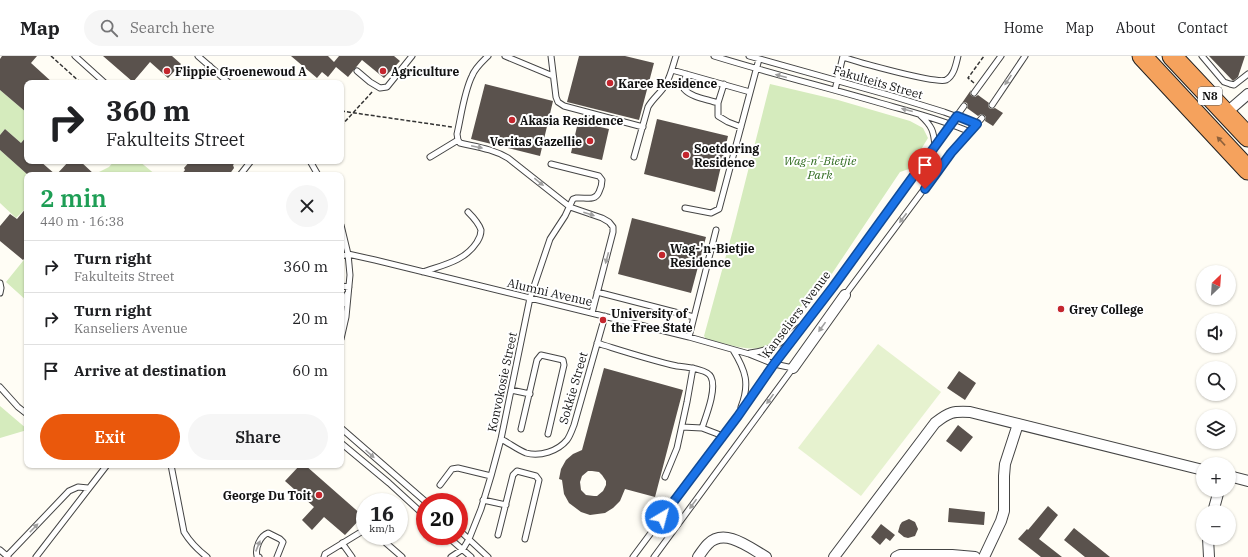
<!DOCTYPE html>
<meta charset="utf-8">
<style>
body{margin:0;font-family:"IBM Plex Serif",serif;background:#f6f6f6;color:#202124;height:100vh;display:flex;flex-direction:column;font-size:15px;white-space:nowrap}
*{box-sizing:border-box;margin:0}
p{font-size:13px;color:#757577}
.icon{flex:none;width:22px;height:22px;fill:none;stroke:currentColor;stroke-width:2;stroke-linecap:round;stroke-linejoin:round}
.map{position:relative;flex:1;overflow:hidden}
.sheet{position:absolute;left:24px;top:116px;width:320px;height:296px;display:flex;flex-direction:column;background:#fff;border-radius:8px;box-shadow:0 1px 3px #0004}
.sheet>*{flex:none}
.top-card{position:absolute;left:24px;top:24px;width:320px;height:84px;border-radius:8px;box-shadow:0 1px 3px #0004;background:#fff;color:#202124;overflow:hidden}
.needle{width:26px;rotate:25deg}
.controls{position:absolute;left:1196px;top:209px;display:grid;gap:8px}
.controls a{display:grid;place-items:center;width:40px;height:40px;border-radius:50%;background:#fff;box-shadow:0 1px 3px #0004;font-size:20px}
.speed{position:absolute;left:356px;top:437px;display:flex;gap:8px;font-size:20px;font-weight:700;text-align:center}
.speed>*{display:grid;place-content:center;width:52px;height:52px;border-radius:50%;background:#fff;box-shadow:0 1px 3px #0004;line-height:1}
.speed small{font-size:10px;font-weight:400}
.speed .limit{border:6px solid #d22;background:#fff;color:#111}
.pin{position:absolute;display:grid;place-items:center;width:34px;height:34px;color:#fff;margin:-41px -17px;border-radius:50% 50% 50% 0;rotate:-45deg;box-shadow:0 0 4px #0007}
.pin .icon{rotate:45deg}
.me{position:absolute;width:44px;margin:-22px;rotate:37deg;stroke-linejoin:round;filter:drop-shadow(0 0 3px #0008)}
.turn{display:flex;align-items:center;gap:14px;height:84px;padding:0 16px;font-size:18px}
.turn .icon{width:52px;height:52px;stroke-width:2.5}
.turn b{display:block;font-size:28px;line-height:34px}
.round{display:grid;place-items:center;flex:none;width:42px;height:42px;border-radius:21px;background:#f6f6f6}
.summary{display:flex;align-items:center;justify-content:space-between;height:68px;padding:0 16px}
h1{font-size:24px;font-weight:600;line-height:30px;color:#1e9e55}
.action{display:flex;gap:8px;margin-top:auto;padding:8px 16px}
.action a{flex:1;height:46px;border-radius:24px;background:#ea580c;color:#fff;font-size:16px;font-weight:600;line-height:46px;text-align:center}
.action a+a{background:#f6f6f6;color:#202124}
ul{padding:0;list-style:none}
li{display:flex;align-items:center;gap:12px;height:52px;padding:0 16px;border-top:1px solid #e0e0e0}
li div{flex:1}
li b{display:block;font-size:15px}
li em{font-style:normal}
header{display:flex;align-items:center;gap:24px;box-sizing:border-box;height:56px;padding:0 20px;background:#fff;border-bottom:1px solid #e0e0e0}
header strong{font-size:19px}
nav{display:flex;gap:22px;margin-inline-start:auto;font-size:14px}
.search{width:280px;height:36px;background:#f6f6f6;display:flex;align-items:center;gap:10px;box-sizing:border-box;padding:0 14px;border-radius:22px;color:#757577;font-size:15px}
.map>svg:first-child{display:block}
.green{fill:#d5ebbd}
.pitch{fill:#e6f2cf}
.building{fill:#5a524d;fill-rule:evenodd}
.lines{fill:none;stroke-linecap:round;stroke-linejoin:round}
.lane-casing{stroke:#444;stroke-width:7}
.street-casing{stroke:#444;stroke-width:12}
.highway-casing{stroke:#222;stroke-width:21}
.path{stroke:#333;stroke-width:1.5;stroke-dasharray:4 2;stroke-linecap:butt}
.lane{stroke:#fff;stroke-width:5}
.street{stroke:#fff;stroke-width:10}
.highway{stroke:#f5a25d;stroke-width:19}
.oneway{fill:#a0a0a0}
.oneway2{fill:#8e613b}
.route-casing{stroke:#114b97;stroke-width:10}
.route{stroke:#1a73e8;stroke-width:7}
.poi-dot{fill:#c4262e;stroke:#fff;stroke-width:1.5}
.labels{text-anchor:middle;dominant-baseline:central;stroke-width:4;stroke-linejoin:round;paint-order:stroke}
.shield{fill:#fff;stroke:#585858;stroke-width:1}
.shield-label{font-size:11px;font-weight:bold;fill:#111}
.poi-label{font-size:12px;font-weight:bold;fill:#111;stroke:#fff;text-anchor:start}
.street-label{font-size:12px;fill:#111;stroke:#fff}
.park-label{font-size:12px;font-style:italic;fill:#2f6b1f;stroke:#fff}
</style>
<header>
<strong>Map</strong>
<div class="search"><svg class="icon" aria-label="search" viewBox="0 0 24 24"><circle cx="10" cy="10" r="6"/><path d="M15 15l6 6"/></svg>Search here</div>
<nav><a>Home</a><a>Map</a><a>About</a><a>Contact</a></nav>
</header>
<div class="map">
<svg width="1248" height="501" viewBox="0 0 1248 501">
<rect width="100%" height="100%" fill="#fffdf5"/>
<!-- green -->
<path class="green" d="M770,28L838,44L910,65L923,72L928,82L909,113L900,116L825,228L815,232L794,260L791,265C792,272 789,275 784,281C762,302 732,289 706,283L704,280L733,174Z
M0,34L27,57V80L21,87L5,73L0,79Z
M0,94L28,119H27V151L16,162L0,147Z
M114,105H139L156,119H93L109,111Z
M27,200V245L6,226Z
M0,350L27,373V374L0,382Z"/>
<!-- pitch -->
<path class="pitch" d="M878,288L941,336L861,440L798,392Z"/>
<!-- building -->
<path class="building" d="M2,0H37L31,7L53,27H27V57L0,34V3Z
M103,0H172L181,8L168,22L150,6L133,26Z
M291,0H328L334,6L339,0H394L400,5L384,22L362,4L348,21L336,11L328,21L322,16L317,22Z
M579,0H625L654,7L639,64L567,46Z
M1209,0H1245L1238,21L1233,25Z
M485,28L553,45L540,100L471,83Z
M971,34L970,38L972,40L975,41L978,39L989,47L988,49L989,52L992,53L995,52L1003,57L993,70L985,65L986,61L984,59L981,58L978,60L967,52L968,50L967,47L964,46L962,47Z
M657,63L728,80L715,136L644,118Z
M578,66L609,73L602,104L571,97Z
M5,73L21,87L27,80V105H40L56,119H28L0,94V79Z
M69,105H80L95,119H56Z
M190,105H237L233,109L234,112L229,119H181L185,114L184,112Z
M27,151V200L23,204L0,185V170L10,158L17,163Z
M632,162L706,181L691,237L618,218Z
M604,312L683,334L655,441L625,433L620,445L613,452L605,457L590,459L581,456L569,447L564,438L562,424L559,423L561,413L566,404L573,398L582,394ZM588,415H592L599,416L602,419L606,425V429L603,435L597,440H594L586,439L581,434L580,426L582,420Z
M959,315L976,327L965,344L947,332Z
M958,369L973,381L961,396L946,385Z
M300,409H305L363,460L345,479L324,461L312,474L302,464L314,451L285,425Z
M1048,450L1058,459L1039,483L1062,501H1041L1018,483L1027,473L1028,474Z
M949,452L985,456L984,469L948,466Z
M909,463L915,466L918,473L915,480L908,482L904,481L898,476L900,469L902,466Z
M881,468L895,479L890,485L886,482L880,489L871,481Z
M1074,472L1110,501H1085L1064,484Z"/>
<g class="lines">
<!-- lane casing -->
<g class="lane-casing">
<path id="lane" d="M75,0L105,27
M198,0L229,27
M488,0C482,6 475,12 472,20C464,36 461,61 457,78L458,84L460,87C477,91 493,93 508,102L570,151L602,162L609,166L613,171V176L592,257
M505,0L553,20
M551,0L556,41L558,46L564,50L643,71
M714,0C769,17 825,31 880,47C911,56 941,63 970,76
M749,0L892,40L944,56L977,68
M1202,0L1224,26L1230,28L1234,29L1248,18
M843,1C857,6 936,28 946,24C954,20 956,8 958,0
M672,14L750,36
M357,15L370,26L380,32L387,31L412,0
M686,18L684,33C692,42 707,43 718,47
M195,27L210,10
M724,28L718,47V60L728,66L741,71
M835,34L843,0
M974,37L1001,0
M992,49L1025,0
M920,59C932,70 934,75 935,91
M430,101L458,84
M634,101L648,51C653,42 661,37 666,28C671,19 673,9 676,0
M310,105L318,119
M240,119L251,105
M685,152L711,157L719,153L759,3
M341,169L348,198L350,219L346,261L341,283
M341,200L348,198L375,204L689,281L749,298L774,308L793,312L654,501
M423,216C443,209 465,205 477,186C479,183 481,178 481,174C479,168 473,161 468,156
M0,227L1,232L0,237
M341,230L349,231
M597,236L694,261
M845,239L951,97L982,62
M341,251L347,238
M689,281L716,174
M597,287C623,295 650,304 677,310C685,311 708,313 711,321C717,333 706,360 702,372
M733,294C746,315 750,328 741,351
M750,297C774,294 782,286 800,271
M0,331L18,351L27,358
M511,334L530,338
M682,371L702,372L723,380
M341,372L426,446
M521,373L537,304L541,299L563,304L564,309L548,378
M501,383C509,387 518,394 526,397C540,401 558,395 567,384C570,380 572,374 574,369L605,260
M341,387L389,427L425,460
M171,409L184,476C190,486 198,494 207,501
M665,421L677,392L687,346L693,312
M440,429L452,413L458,412L491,420
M483,444L506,449
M459,474L488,501
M498,479L513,419L517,415L536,420L539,424L525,483
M378,480L402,501
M447,480L471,501
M342,487L352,501
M0,494L8,501
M7,500L69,435L78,431L88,432
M36,501L107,409
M259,501L257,500C255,492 260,480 268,477L280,483L283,486L277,501
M324,501L325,498L361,476H365
M451,501L463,493L469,483L481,453L491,420L501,383L530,242L550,183L565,160L573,143L576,142C585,141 595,146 599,136C601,132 602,129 602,124L599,120L551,108
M633,501L738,360L774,308L833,231L964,50"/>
</g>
<!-- street casing -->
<g class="street-casing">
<path id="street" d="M1226,57L1248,38
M793,312L845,239
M1229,420L1248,425
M1213,456L1219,434
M1208,482L1209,501
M698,501C701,497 704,492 708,488C725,471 750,492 766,501
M834,501L935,367C949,356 953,355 970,356L1203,414
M896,501L900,499H952L975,501
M984,501L1001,465L1004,455V420L1005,408L1018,368"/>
</g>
<!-- highway casing -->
<g class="highway-casing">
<path id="highway" d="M1142,0L1248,114
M1172,0L1248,81"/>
</g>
<!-- path -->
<path class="path" d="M51,0L81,27
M974,27L968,22L984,0
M341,55L452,71
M341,70L373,35"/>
<!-- lane -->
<use href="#lane" class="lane"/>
<!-- street -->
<use href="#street" class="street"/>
<!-- highway -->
<use href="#highway" class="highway"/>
</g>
<!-- one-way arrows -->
<defs><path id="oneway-solid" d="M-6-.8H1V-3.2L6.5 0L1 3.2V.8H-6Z"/></defs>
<g class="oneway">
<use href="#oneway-solid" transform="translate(781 20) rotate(-165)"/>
<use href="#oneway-solid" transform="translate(1008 24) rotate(124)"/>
<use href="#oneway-solid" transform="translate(907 54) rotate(-165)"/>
<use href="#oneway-solid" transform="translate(477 91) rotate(12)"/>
<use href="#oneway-solid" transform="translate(539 126) rotate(39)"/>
<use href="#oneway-solid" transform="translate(589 158) rotate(18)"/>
<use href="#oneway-solid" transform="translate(903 162) rotate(127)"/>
<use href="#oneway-solid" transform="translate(607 202) rotate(105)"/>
<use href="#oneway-solid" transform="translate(822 271) rotate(126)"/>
<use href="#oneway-solid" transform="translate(770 343) rotate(126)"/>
<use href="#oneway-solid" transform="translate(370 398) rotate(42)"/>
<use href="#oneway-solid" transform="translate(693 448) rotate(126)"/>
<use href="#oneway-solid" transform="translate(34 472) rotate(-46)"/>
<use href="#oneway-solid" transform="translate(258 490) rotate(-68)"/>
</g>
<use class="oneway2" href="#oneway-solid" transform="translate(1221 85) rotate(-133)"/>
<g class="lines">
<!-- route casing -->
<g class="route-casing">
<path id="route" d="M662,461L738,360L774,308L833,231L957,60L977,68L951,97L925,133"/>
</g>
<!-- route -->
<use href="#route" class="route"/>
</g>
<!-- markers -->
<g class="poi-dot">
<circle cx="167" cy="15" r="4"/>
<circle cx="383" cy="15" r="4"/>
<circle cx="610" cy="27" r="4"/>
<circle cx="512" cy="64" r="4"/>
<circle cx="590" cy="85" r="4"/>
<circle cx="686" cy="99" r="4"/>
<circle cx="662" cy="199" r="4"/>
<circle cx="1061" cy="253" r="4"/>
<circle cx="603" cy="264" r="4"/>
<circle cx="319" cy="439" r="4"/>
</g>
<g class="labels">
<!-- shield labels -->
<rect class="shield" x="1198" y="31" width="24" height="18" rx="3"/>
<g class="shield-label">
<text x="1210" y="40">N8</text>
</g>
<!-- poi labels -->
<g class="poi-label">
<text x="175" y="15">Flippie Groenewoud A</text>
<text x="391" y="15">Agriculture</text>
<text x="618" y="27">Karee Residence</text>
<text x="520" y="64">Akasia Residence</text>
<text x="582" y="85" text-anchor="end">Veritas Gazellie</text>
<text x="694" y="92">Soetdoring<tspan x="694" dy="14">Residence</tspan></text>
<text x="670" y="192">Wag-'n-Bietjie<tspan x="670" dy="14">Residence</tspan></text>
<text x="1069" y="253">Grey College</text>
<text x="611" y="257">University of<tspan x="611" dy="14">the Free State</tspan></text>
<text x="311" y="439" text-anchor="end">George Du Toit</text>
</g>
<!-- street labels -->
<g class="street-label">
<text transform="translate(878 26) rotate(16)">Fakulteits Street</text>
<text transform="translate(550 236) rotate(13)">Alumni Avenue</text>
<text transform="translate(796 258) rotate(-53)">Kanseliers Avenue</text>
<text transform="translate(502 326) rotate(-78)">Konvokosie Street</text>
<text transform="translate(573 332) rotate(-74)">Sokkie Street</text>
</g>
<!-- park labels -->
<g class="park-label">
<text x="820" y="104">Wag-n'-Bietjie<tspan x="820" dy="14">Park</tspan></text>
</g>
</g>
</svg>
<div class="controls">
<a><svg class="needle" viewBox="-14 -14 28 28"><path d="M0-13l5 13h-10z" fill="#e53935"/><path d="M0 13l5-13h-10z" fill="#757577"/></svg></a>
<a><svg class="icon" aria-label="sound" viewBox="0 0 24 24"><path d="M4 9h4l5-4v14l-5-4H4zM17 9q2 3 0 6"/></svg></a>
<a><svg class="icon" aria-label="search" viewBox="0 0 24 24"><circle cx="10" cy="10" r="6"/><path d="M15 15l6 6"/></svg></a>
<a><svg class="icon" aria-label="layers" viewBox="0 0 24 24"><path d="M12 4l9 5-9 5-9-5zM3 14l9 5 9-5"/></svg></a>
<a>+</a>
<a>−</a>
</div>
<div class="speed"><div>16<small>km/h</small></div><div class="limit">20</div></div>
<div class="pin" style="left:925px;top:133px;background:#d93025"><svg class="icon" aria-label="arrive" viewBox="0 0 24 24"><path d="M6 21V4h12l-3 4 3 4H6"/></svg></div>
<svg class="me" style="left:662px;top:461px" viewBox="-20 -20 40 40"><circle r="17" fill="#1a73e8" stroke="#fff" stroke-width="3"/><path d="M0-11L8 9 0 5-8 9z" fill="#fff"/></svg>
<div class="top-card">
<div class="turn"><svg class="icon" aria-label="right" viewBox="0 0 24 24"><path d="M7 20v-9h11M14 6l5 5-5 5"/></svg><div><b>360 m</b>Fakulteits Street</div></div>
</div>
<section class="sheet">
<div class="summary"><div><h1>2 min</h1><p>440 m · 16:38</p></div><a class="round"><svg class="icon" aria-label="close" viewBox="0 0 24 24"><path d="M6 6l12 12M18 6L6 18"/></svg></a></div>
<ul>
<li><svg class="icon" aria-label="right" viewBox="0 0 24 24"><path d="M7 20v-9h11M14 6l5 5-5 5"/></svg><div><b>Turn right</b><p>Fakulteits Street</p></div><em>360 m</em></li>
<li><svg class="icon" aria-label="right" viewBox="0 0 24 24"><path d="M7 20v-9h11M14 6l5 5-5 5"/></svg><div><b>Turn right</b><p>Kanseliers Avenue</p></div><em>20 m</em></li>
<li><svg class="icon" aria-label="arrive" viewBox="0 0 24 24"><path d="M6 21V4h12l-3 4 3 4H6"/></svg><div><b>Arrive at destination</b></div><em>60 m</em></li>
</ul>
<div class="action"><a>Exit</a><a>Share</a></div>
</section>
</div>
